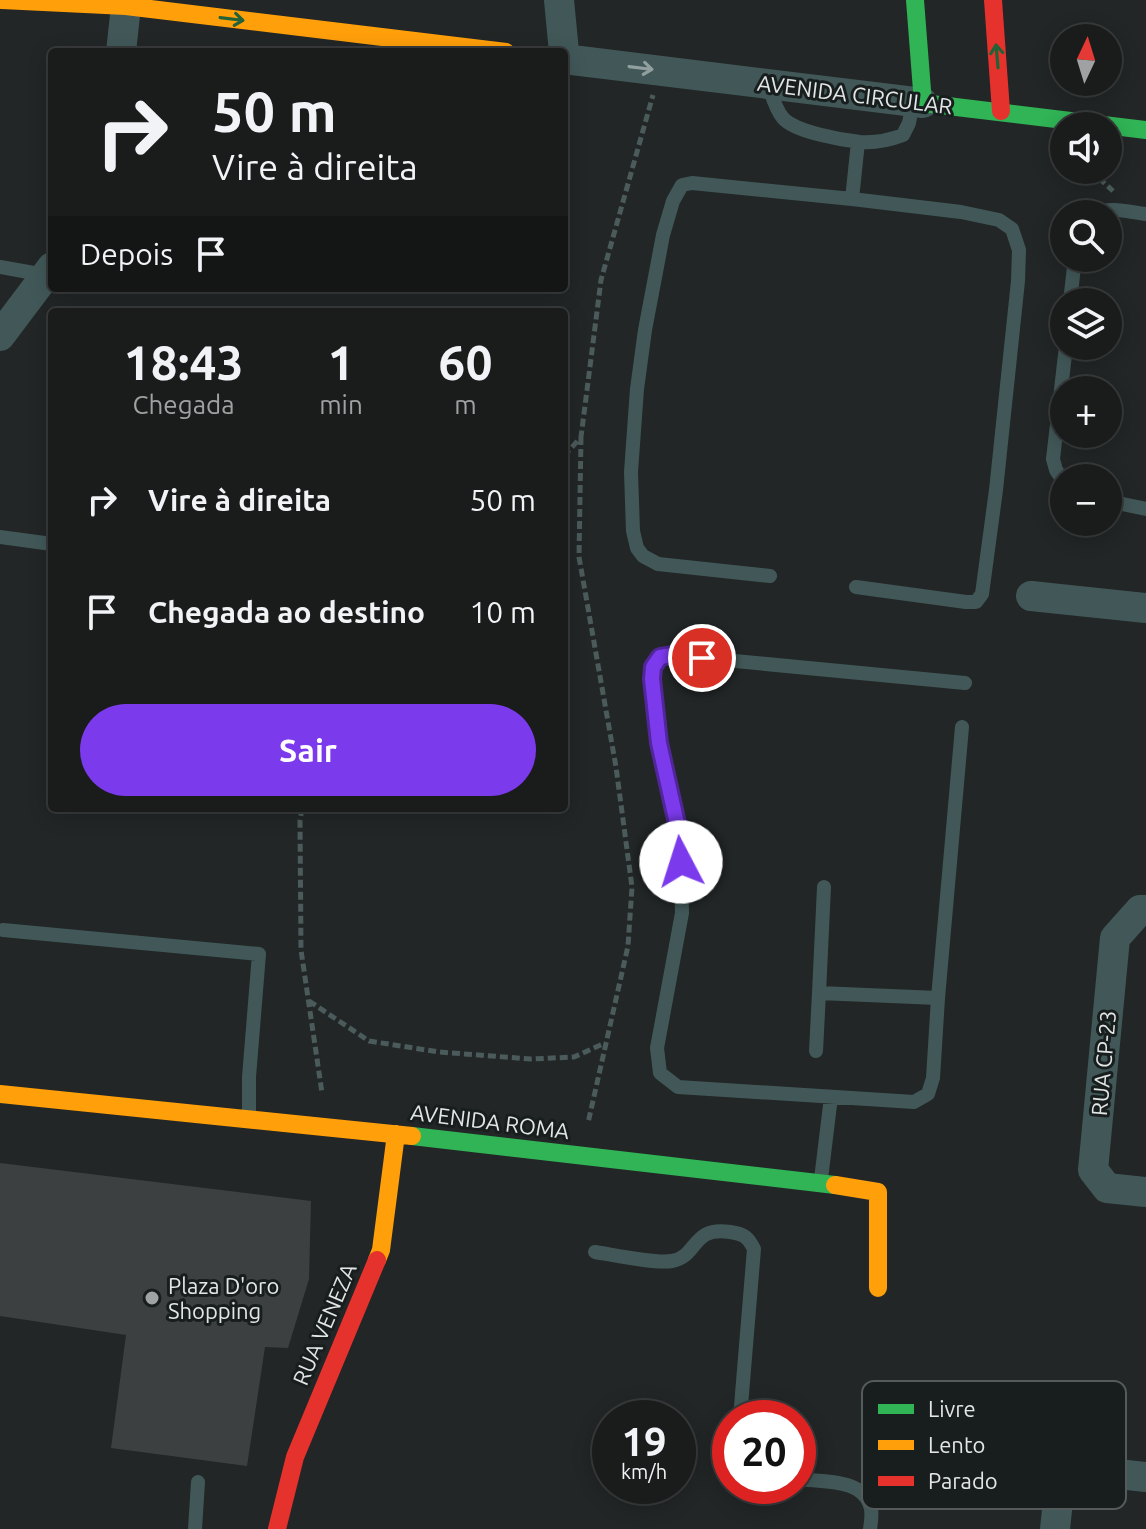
<!DOCTYPE html>
<html lang="pt">
<meta charset="utf-8">
<style>
body{margin:0;font-family:Ubuntu,sans-serif;background:#232525;color:#f1f3f6;height:100vh;display:flex;flex-direction:column;font-size:30px;white-space:nowrap}
*{box-sizing:border-box;margin:0}
p{font-size:26px;color:#9fa1a3}
.icon{flex:none;width:44px;height:44px;fill:none;stroke:currentColor;stroke-width:2;stroke-linecap:round;stroke-linejoin:round}
.map{position:relative;flex:1;overflow:hidden}
.sheet{position:absolute;left:48px;top:308px;width:520px;height:504px;display:flex;flex-direction:column;background:#1a1c1c;border-radius:8px;box-shadow:0 4px 20px #0003,0 0 0 2px #383a3b}
.sheet>*{flex:none}
.top-card{position:absolute;left:48px;top:48px;width:520px;height:244px;border-radius:8px;box-shadow:0 4px 20px #0003,0 0 0 2px #383a3b;background:#1a1c1c;color:#f1f3f6;overflow:hidden}
.needle{width:52px;rotate:4deg}
.fabs{position:absolute;left:1050px;top:24px;display:grid;gap:16px}
.fabs a{display:grid;place-items:center;width:72px;height:72px;border-radius:50%;background:#1a1c1c;box-shadow:0 4px 20px #0003,0 0 0 2px #383a3b;font-size:40px}
.speed{position:absolute;left:592px;top:1400px;display:flex;gap:16px;font-size:40px;font-weight:700;text-align:center}
.speed>*{display:grid;place-content:center;width:104px;height:104px;border-radius:50%;background:#1a1c1c;box-shadow:0 4px 20px #0003,0 0 0 2px #383a3b;line-height:1}
.speed small{font-size:20px;font-weight:400}
.speed .limit{border:12px solid #d22;background:#fff;color:#111}
.pin{position:absolute;display:grid;place-items:center;width:68px;height:68px;color:#fff;margin:-34px;border:4px solid #fff;border-radius:50%;box-shadow:0 2px 8px #0007}
.me{position:absolute;width:88px;margin:-44px;rotate:355deg;stroke-linejoin:round;filter:drop-shadow(0 0 6px #0008)}
.turn{display:flex;align-items:center;gap:28px;height:168px;padding:0 32px;font-size:36px}
.turn .icon{width:104px;height:104px;stroke-width:2.5}
.turn b{display:block;font-size:56px;line-height:68px}
.then{display:flex;align-items:center;height:76px;padding:0 32px;background:#0003;gap:16px;font-size:30px}
.eta{display:flex;justify-content:space-evenly;align-items:center;height:136px;text-align:center}
.eta b{font-size:48px;font-weight:700;line-height:56px}
.action{display:flex;gap:16px;margin-top:auto;padding:16px 32px}
.action a{flex:1;height:92px;border-radius:48px;background:#7c3aed;color:#fff;font-size:32px;font-weight:700;line-height:92px;text-align:center}
ul{padding:0;list-style:none}
li{display:flex;align-items:center;gap:24px;height:112px;padding:0 32px}
li div{flex:1}
li b{display:block;font-size:30px}
li em{font-style:normal}
.map>svg:first-child{display:block}
.building{fill:#3d4040}
.lines{fill:none;stroke-linecap:round;stroke-linejoin:round}
.path{stroke:#4b5a5a;stroke-width:5;stroke-dasharray:8 4;stroke-linecap:butt}
.lane{stroke:#425858;stroke-width:14}
.street{stroke:#425858;stroke-width:30}
.fast{stroke:#30b455;stroke-width:18}
.slow{stroke:#ff9f0a;stroke-width:18}
.jam{stroke:#e5322d;stroke-width:18}
.oneway{stroke:#236237}
.oneway2{stroke:#929f9f}
.route-casing{stroke:#51269a;stroke-width:20}
.route{stroke:#7c3aed;stroke-width:14}
.poi-dot{fill:#9fa3a3;stroke:#181e1e;stroke-width:3}
.labels{text-anchor:middle;dominant-baseline:central;stroke-width:6;stroke-linejoin:round;paint-order:stroke}
.street-label{font-size:22px;fill:#e2e6e6;stroke:#181e1e}
.poi-label{font-size:22px;fill:#e2e6e6;stroke:#181e1e;text-anchor:start}
.key{fill:#181e1e;stroke:#555a5a;stroke-width:2}
.key-label{font-size:22px;fill:#e2e6e6}
</style>
<div class="map">
<svg width="1146" height="1529" viewBox="0 0 1146 1529">
<rect width="100%" height="100%" fill="#222626"/>
<!-- building -->
<path class="building" d="M0,1163L311,1201L309,1279L288,1348L265,1347L247,1466L111,1448L126,1335L0,1316Z"/>
<g class="lines">
<!-- path -->
<path class="path" d="M1090,170L1113,191
M581,437L579,557L616,767L632,887L628,946L588,1123
M564,456L581,437L601,280L653,95
M302,808L300,821L301,950L322,1093
M309,1001L369,1041L439,1052L531,1059L574,1057L605,1043"/>
<!-- lane -->
<path class="lane" d="M768,84C772,95 775,109 783,118C795,132 842,140 860,142C874,143 890,140 903,135L909,123L913,102
M852,199L858,142
M1095,214C1110,206 1129,212 1146,214
M0,267L45,275
M1070,302L1075,258
M1064,482L1056,470L1053,459L1066,346
M1108,501L1146,509
M0,537L52,544
M770,576L658,564L643,556L637,548L633,531L631,472L637,389L645,330L663,235L673,201L682,185L692,183L852,199L961,212L999,220L1012,229L1019,250L1018,281L996,490L982,594L976,602H966L856,587
M962,727L938,998L933,1078L928,1094L914,1102L678,1087L660,1073L657,1048L682,913L680,837L659,743L652,679L653,667L660,657L672,655L965,683
M824,887L819,993L938,998
M3,930L259,954L249,1077V1115
M816,1051L819,993
M821,1179L831,1097
M595,1252C614,1255 656,1264 672,1261C699,1256 691,1226 730,1232C744,1234 748,1237 754,1249L740,1418
M798,1479C823,1482 865,1478 871,1509C872,1515 871,1523 870,1529
M195,1529L198,1482"/>
<!-- street -->
<path class="street" d="M559,0L564,52
M121,52L126,6
M564,59L923,103
M0,336L52,267
M1031,596L1146,608
M1146,910H1140L1115,938L1093,1170L1107,1188L1146,1192
M1055,1529L1059,1491L1082,1470L1146,1477"/>
<!-- fast -->
<path class="fast" d="M915,0L923,103L1146,130
M412,1136L835,1185"/>
<!-- slow -->
<path class="slow" d="M2,0L126,6L506,52
M0,1094L412,1136
M835,1185L878,1192V1288
M377,1260L381,1250L396,1134"/>
<!-- jam -->
<path class="jam" d="M993,0L1001,111
M277,1529L295,1457L377,1260"/>
</g>
<!-- one-way arrows -->
<defs><path id="oneway-shaft" d="M-6 0H5M1.5-3L5.5 0L1.5 3" fill="none" stroke-width="1.6" stroke-linecap="round" stroke-linejoin="round" transform="scale(2)"/></defs>
<g class="oneway">
<use href="#oneway-shaft" transform="translate(232 19) rotate(7)"/>
<use href="#oneway-shaft" transform="translate(997 56) rotate(-95)"/>
</g>
<use class="oneway2" href="#oneway-shaft" transform="translate(641 68) rotate(7)"/>
<g class="lines">
<!-- route casing -->
<g class="route-casing">
<path id="route" d="M681,862L680,837L659,743L652,679L653,667L660,657L672,655L702,658"/>
</g>
<!-- route -->
<use href="#route" class="route"/>
</g>
<!-- markers -->
<circle class="poi-dot" cx="152" cy="1298" r="8"/>
<g class="labels">
<!-- street labels -->
<g class="street-label">
<text transform="translate(855 94) rotate(7)">AVENIDA CIRCULAR</text>
<text transform="translate(1103 1063) rotate(-85)">RUA CP-23</text>
<text transform="translate(490 1121) rotate(7)">AVENIDA ROMA</text>
<text transform="translate(324 1324) rotate(-67)">RUA VENEZA</text>
</g>
<!-- poi labels -->
<g class="poi-label">
<text x="168" y="1285">Plaza D'oro<tspan x="168" dy="25">Shopping</tspan></text>
</g>
</g>
<!-- legend -->
<rect x="862" y="1381" width="264" height="128" rx="12" class="key"/>
<rect x="878" y="1404" width="36" height="10" fill="#30b455"/>
<rect x="878" y="1440" width="36" height="10" fill="#ff9f0a"/>
<rect x="878" y="1476" width="36" height="10" fill="#e5322d"/>
<g class="key-label">
<text x="928" y="1417">Livre</text>
<text x="928" y="1453">Lento</text>
<text x="928" y="1489">Parado</text>
</g>
</svg>
<div class="fabs">
<a><svg class="needle" viewBox="-14 -14 28 28"><path d="M0-13l5 13h-10z" fill="#e53935"/><path d="M0 13l5-13h-10z" fill="#9fa1a3"/></svg></a>
<a><svg class="icon" aria-label="sound" viewBox="0 0 24 24"><path d="M4 9h4l5-4v14l-5-4H4zM17 9q2 3 0 6"/></svg></a>
<a><svg class="icon" aria-label="search" viewBox="0 0 24 24"><circle cx="10" cy="10" r="6"/><path d="M15 15l6 6"/></svg></a>
<a><svg class="icon" aria-label="layers" viewBox="0 0 24 24"><path d="M12 4l9 5-9 5-9-5zM3 14l9 5 9-5"/></svg></a>
<a>+</a>
<a>−</a>
</div>
<div class="speed"><div>19<small>km/h</small></div><div class="limit">20</div></div>
<div class="pin" style="left:702px;top:658px;background:#d93025"><svg class="icon" aria-label="arrive" viewBox="0 0 24 24"><path d="M6 21V4h12l-3 4 3 4H6"/></svg></div>
<svg class="me" style="left:681px;top:862px" viewBox="-20 -20 40 40"><circle r="19" fill="#fff"/><path d="M0-13L10 11 0 6-10 11z" fill="#7c3aed"/></svg>
<div class="top-card">
<div class="turn"><svg class="icon" aria-label="right" viewBox="0 0 24 24"><path d="M7 20v-9h11M14 6l5 5-5 5"/></svg><div><b>50 m</b>Vire à direita</div></div>
<div class="then">Depois<svg class="icon" aria-label="arrive" viewBox="0 0 24 24"><path d="M6 21V4h12l-3 4 3 4H6"/></svg></div>
</div>
<section class="sheet">
<div class="eta">
<div><b>18:43</b><p>Chegada</p></div>
<div><b>1</b><p>min</p></div>
<div><b>60</b><p>m</p></div>
</div>
<ul>
<li><svg class="icon" aria-label="right" viewBox="0 0 24 24"><path d="M7 20v-9h11M14 6l5 5-5 5"/></svg><div><b>Vire à direita</b></div><em>50 m</em></li>
<li><svg class="icon" aria-label="arrive" viewBox="0 0 24 24"><path d="M6 21V4h12l-3 4 3 4H6"/></svg><div><b>Chegada ao destino</b></div><em>10 m</em></li>
</ul>
<div class="action"><a>Sair</a></div>
</section>
</div>
